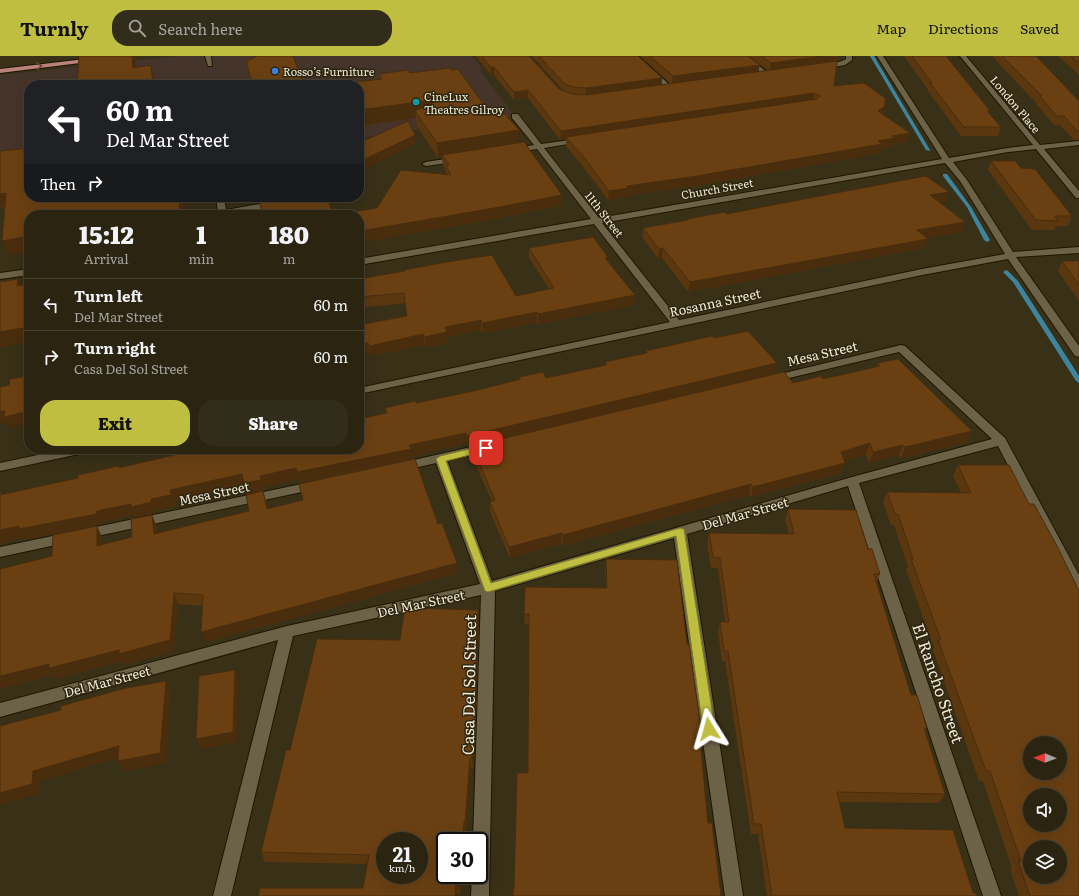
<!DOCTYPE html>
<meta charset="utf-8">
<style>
body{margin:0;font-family:Literata,serif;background:#322c1a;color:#f1f3f6;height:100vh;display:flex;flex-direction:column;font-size:15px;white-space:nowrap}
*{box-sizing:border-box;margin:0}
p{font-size:13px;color:#a5a49f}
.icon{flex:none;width:22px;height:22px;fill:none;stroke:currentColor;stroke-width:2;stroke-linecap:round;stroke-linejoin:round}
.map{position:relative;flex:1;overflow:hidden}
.details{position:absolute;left:24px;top:154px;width:340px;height:244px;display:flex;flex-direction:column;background:#2a2411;border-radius:16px;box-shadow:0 4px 16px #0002,0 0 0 1px #464131}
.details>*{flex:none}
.hud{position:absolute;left:24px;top:24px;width:340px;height:122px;border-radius:16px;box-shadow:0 4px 16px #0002,0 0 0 1px #464131;background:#202124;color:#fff;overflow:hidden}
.needle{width:26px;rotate:271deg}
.buttons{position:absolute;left:1023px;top:680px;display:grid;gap:8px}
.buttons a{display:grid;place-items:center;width:44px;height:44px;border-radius:50%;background:#2a2411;box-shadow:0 4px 16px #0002,0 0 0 1px #464131;font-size:20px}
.speed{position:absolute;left:376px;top:776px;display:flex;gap:8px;font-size:20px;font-weight:700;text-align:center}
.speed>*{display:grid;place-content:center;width:52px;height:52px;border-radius:50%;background:#2a2411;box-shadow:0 4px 16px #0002,0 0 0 1px #464131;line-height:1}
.speed small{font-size:10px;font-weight:400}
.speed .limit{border:2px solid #111;border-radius:6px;background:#fff;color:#111}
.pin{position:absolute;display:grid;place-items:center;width:34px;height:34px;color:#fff;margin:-17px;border-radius:8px;box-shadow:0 2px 6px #0006}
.me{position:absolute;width:44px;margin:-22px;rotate:352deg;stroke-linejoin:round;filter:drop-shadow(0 0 3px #0008)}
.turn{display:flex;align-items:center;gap:14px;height:84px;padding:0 16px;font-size:18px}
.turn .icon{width:52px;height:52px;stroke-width:2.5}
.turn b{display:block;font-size:28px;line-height:34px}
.then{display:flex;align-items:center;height:38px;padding:0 16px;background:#0003;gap:8px;font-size:15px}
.eta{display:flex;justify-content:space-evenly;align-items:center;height:68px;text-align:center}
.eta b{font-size:24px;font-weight:800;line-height:28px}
.button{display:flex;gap:8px;margin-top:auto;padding:8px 16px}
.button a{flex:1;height:46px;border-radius:16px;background:#c0be40;color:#111;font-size:16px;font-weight:800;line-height:46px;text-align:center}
.button a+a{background:#322c1a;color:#f1f3f6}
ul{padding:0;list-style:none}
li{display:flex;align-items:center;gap:12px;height:52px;padding:0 16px;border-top:1px solid #464131}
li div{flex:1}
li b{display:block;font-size:15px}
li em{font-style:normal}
header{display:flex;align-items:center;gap:24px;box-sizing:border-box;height:56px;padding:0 20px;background:#c0be40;color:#111}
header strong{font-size:19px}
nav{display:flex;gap:22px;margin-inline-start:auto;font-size:14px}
.search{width:280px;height:36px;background:#322c1a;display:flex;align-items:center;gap:10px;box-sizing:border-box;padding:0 14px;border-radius:16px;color:#a5a49f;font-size:15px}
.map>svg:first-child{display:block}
.commercial{fill:#453429}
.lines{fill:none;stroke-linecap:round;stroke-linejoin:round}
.stream{fill:#3d859f;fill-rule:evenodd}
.minor-casing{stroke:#1f1701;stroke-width:2}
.major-casing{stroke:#1f1701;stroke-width:2}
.minor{fill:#6b6248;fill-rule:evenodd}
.major{fill:#b9827b;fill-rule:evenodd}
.wall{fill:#5b3710}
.shaded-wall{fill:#4a2d0d}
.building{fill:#6a4013;stroke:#4a2d0d;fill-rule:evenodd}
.oneway{stroke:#5f4634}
.route{fill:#c0be40;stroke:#7d7c2a}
.shop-dot{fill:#3f7fe0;stroke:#2e260d;stroke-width:1.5}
.culture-dot{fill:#0f9aa8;stroke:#2e260d;stroke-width:1.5}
.labels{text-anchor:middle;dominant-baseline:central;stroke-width:3;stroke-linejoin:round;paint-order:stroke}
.far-poi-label{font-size:11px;fill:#efeadb;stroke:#2e260d;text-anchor:start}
.far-street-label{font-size:11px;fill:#efeadb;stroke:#2e260d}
.street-label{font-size:13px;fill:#efeadb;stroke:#2e260d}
.near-street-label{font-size:16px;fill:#efeadb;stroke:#2e260d}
</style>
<header>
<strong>Turnly</strong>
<div class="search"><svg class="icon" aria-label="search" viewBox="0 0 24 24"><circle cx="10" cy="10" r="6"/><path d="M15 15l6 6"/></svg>Search here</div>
<nav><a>Map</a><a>Directions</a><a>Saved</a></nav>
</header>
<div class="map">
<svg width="1079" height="840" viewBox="0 0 1079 840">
<rect width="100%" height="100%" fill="#383017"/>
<!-- commercial -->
<path class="commercial" d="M178,0H472L482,12L480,14L515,60L359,82V29H29V104L0,108V19Z"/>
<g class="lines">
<!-- stream -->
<path class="stream" d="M870,0H874L930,94V95L926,94Z
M943,118H947L971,151L990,184L989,185L987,186L984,184L967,151L943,120Z
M1006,214L1008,215L1018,225L1079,320V327L1076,325L1013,226L1003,216Z"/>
<!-- minor casing -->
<g class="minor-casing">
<path id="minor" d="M205,0H211L212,10H208Z
M631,0H638L673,32V34H669Z
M739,0H746L771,19L766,20Z
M846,0H852V4L845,9L821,13L818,11C826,6 837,9 846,3Z
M877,0H883L949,102L1008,92L1033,89L960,0H966L1040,89L1079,85V89L1044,93L1079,135V142H1076L1036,93L1008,96L953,106L967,124L1013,196L1079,191V197L1016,201L1079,290V301L1075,300L1008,203L922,219L359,338V332L670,266L594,168L359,209V203L591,163L537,93L509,97V93L534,89L512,62V58H518L541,88L584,82V86H581L544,92L599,162L942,103ZM945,107L960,125L1005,198L922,213L679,264L602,167Z
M458,101H461V105L426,110L422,108L426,106Z
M216,141H224L226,154L276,145L280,148L276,151L227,159H205L206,157L218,155Z
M29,213V219L0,223V217Z
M901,289L905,290L1005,382L1079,519V537L1074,536L998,390L859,427L1001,840H983L848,430L687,478L743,840H725L674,482L495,535L489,840H471L472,819H479V785H473L481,539L293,580L231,840H213L278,584L0,661V647L287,570L480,528L436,407L401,415L397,414L395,411L397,408L401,407L488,387L492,388L494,391L492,394L447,404L492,525L852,421L992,383L899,296L772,326L767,323L772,320Z
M66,393H90L88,396L84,397L0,415V407Z
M316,425L320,426L322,429L320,432L0,501V491Z"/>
</g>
<!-- major casing -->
<g class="major-casing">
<path id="major" d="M94,2L97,4L96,5L0,17V13Z"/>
</g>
<!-- minor -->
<use href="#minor" class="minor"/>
<!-- major -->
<use href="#major" class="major"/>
</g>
<!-- wall -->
<path class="wall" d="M476,0H529L559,33L563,34L532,0H638L662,22V29L671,28L640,0H748L758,16L768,14L749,0H837L834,30L883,59L910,77L908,85L894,88L893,91L881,93L880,97L696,130L628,139V141L608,144L582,109L566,90V83L560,84L528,42L514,44L494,19H491Z
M904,0H946L990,55L989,57L1001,71L998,80H961L928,35V34Z
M992,0H1036L1079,45V84H1074L1060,69H1054L1037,49V48Z
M1058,0H1079V19Z
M246,6L304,29H252L249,19Z
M410,17L487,53L494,59L519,74V87L562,139V149L495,163L362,186V187L359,188V159H263L258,141H327L333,159L377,152L446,118V114L443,109L442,102H438L417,70L416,62L359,70V29L355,28V26L380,23L379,18Z
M991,105L1021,112L1072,160L1068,170H1056L1054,174H1032L988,114Z
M946,145L940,146L961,176L927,182L925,192L688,236L662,202L658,203L642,181L643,172L687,165V163L727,158Z
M529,192L608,201V206L634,249L538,268L537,266L483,277L481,274L448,281V287L426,291L425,289L371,300L370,297L359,299V269L407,260L405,247L359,252V223L404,215V214L516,240L549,233L529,202Z
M1062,205H1079V245L1058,215Z
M714,282L774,318L793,327L823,323L877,311L878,307L968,386L901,402L899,399L869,407L866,398L844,405L841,417L751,441L749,439L562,490L561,488L510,502L490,456V446L492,445L472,401V390L468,391L467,387L412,400V403L300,427L298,423L263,431L264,434L247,438L244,429L174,445L175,450L155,454V457L135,461L134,458L102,466V468L25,484L24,481L0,487V435L2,438L78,422L119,412L359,393L386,357L385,352L416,347L474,335L519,324V321L546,322L605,309V306L646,297V295Z
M958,409H1009L1079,840H1019L1010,814L1012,812L983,725H979L933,594L934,591L906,514L908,511L894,469H891L883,446L887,436L961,437L953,420Z
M263,435L268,453L438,468L458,517L206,586L203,550L178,548L174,595L125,608L123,605L55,623L53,619L0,633V513L52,500L102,481V489L132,481L152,459L156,469L157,477L249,455Z
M788,453L868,493L880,518L876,528L911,639L927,672L925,676L945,738L939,747L839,746L845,772L973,837L977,840H767L758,778H751L725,605H722L718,576L720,566H725L718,512H711L707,488L709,477L789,478L785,464Z
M606,503L687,588L701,673L699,681L514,833L528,717L529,568H525L524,558L606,532L605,514Z
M478,554L479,564L475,691L473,712H471L466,776H465L460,838L363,832L367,808L265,806L261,796L290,694L400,584Z"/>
<!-- shaded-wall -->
<path class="shaded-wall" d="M132,0H135L137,24L133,12Z
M822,0H837L836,6L769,15L771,7Z
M151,9L154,22L155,29H153Z
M760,9L758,17L672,28L673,20Z
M490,11H494V19H491Z
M662,22V30L586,40V32Z
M528,34V42L514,44V36Z
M814,37L813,46L566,81V83L560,84L561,75Z
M441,43L415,55L416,62L359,70V54Z
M885,50L883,59L878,55Z
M519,74V90L442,99V102H438L437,87Z
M910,77L908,85L894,88L893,91L881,93L880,97L696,130L628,139V141L608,144L609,135L627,130Z
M415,79L416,88L360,115L359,106Z
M949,136L946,145L927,149L930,139Z
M6,137L12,151L0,153V138Z
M562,139V149L495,163L362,186V187L361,175Z
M179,141H181L183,147V159H180Z
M258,141H296L260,147Z
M268,155L269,159H263L262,156Z
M965,166L961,176L914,184L917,174Z
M29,180V196L9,199L2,185Z
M928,183L925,192L688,236L690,226Z
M663,192L662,202L658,203L659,193Z
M608,201V211L605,202Z
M18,223L24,236L17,230Z
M635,239L634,249L538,268V258Z
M537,256V266L483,277L482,267Z
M481,264V274L448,281V287L426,291L425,281L445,271Z
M29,271V286L0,291V276Z
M423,278L425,289L371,300L370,290Z
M368,287L370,297L359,299V288Z
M777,307L774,318L468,391L467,380Z
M5,355H29V367L10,371L7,366L0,368V356Z
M972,375L968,386L901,402L905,391Z
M466,377L467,387L412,400V403L300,427L298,423L263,431L264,434L247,438L244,429L174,445L175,450L155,454V457L135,461L134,458L102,466V468L25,484L24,481L0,487V474L97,455L151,443L170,434L242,418L260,420L296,412L409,389Z
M870,387L866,398L838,407L841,396Z
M903,389L899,399L869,407L873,396Z
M845,407L841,417L751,441L753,431Z
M751,428L749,439L562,490L563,479Z
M263,435L266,446L270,464L267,453Z
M152,459L156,469L158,489L154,478Z
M97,470L102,481V500L97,490Z
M562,477L561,488L510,502L509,491Z
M457,507L458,517L206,586L201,576Z
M174,537L178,548L174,595L125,608L123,605L55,623L53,619L0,633V620Z
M478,554L479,564L475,691L473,712L472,702Z
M235,614L239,624L237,686L201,693L196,683Z
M166,625L171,635L166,707L124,715L118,705Z
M119,690L125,700L40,725V737L0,749V737L33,715Z
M470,702L471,712L466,776L465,766Z
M464,766L465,776L464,785H462Z
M460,819H461L460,838L459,829Z
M456,829L457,838V840H455Z"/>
<!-- building -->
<path class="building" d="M79,0H132L133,12L151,9L153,29H77Z
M257,0H293L304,29H253L246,6Z
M482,0H529L559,33L572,38L586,39L837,5L834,30L864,27L885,42V50L878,55L910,77L892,80L895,82L878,85L882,88L697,120L627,130L628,132L609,135L583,100L566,81L817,43L820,40L814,37L561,75L528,34L514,36L494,11H490Z
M539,0H638L662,22L586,32L574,31L565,28Z
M650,0H748L760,9L673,20Z
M761,0H822L771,7Z
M912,0H946L990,55H987L1001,71H964L930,27H932Z
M1002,0H1036L1079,45V75H1077L1064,60H1057L1040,40H1042Z
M1071,0H1079V7Z
M450,12L451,14L458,13L487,53L494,59L505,58L519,74L437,87L415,55L441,43L359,54V29H348L356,28L355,26L382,23L379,18L408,14L410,17Z
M408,65L415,79L359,106V87Z
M524,86L562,139L494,152L361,175V176H359V159H268V155L262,156L259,144L277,141H327L333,159L377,152L401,114L451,119L446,110L449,109L442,99Z
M29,92V141H179L180,159H29V180L2,185L6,137L0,138V95Z
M991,105H1015L1021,112L1035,113L1072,160H1055L1058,165L1036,164Z
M926,120L949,136L930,139L965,166L917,174L928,183L690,226L663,192L659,193L643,172L688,164L687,163L725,156L727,158L778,148Z
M593,181L608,201L605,202L635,239L538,258L537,256L482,267L481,264L445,271L447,276L425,281L423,278L370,290L368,287L359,288V269L407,260L404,237L359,241V223L405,215L404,214L447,206L492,199L516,240L554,232L529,192Z
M1062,205H1079V229Z
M18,223L17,230L29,228V271L0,276V226Z
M748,275L777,307L467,380L466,377L409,389L411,393L297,416L296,412L260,420L261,424L244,427L242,418L170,434L171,439L151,443V446L131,451V448L97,455V458L19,473V470L0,474V439L78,422V419L119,410V412L199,393H359V363L387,357L385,352L415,345L416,347L474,335L521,323L519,321L543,316L546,322L607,309L605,306L647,297L646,295L712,280L714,282Z
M898,303L972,375L905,391L903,389L873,396L870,387L841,396L845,407L753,431L751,428L563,479L562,477L509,491L490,446L495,444L472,390L784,316L793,327L821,320L823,323L880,310L878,307Z
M29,320V355L4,361L5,355L0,356V331L9,329L10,323Z
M415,403L438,468L442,467L457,507L201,576L203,539L174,537L170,584L119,598V594L49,612V608L0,620V513L52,500L53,479L97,470V490L132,481L131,463L152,459L154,478L249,455L246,439L263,435L267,453L303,444L299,428Z
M958,409H1009L1029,448H1034L1057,490L1079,535V840H1030L1018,805H1021L990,715H986L938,584H941L911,503H913L898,458H895L887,436L971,437ZM1030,687H1060V717H1030ZM1030,739H1060V769H1030ZM1030,791H1060V821H1030Z
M788,453L856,454L868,493H872L880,518H874L911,639H917L927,672H924L945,738L837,736L845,772L953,774L973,837H976L977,840H772L761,768H754L728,595H724L720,566H729L720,502L713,501L709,477L794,478Z
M606,503L677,504L687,588H689L701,673H699L708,767H712L721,840H513V833H514L517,717H528L529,558H524L525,531L607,532Z
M405,552L478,554L474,681L472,702H470L465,766H464L462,785H445V819H460L459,829H456L455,840H258L260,832H363L369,799L261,796L286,694H290L317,583L400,584ZM385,785H419V819H385Z
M235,614L233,676L196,683L199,620Z
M166,625L160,697L118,705L119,690L33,715L32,728L0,737V670L61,654V650L126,632Z"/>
<!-- one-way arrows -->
<defs><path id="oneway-chevron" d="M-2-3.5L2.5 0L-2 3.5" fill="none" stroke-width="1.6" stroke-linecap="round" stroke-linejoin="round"/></defs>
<use class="oneway" href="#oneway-chevron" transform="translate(39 10) rotate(-7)"/>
<!-- route -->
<path class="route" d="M486,389L491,392L490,394L446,405L491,527L680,472L684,473L715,673L713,677L709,678L705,677L703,673L676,480L488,536L485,535L436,403L440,400Z"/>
<!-- markers -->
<circle class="shop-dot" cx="275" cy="15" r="4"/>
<circle class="culture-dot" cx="416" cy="46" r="4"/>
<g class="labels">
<!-- far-poi labels -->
<g class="far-poi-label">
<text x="283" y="15">Rosso’s Furniture</text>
<text x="424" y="40">CineLux<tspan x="424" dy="13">Theatres Gilroy</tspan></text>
</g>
<!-- far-street labels -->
<g class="far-street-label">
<text transform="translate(1016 48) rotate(50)">London Place</text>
<text transform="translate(717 132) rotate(-10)">Church Street</text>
<text transform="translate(605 158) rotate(52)">11th Street</text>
</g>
<!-- street labels -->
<g class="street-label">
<text transform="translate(715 246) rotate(-12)">Rosanna Street</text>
<text transform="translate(822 297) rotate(-13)">Mesa Street</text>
<text transform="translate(214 437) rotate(-12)">Mesa Street</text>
<text transform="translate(745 457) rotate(-16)">Del Mar Street</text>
<text transform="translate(421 547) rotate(-12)">Del Mar Street</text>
<text transform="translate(107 625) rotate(-15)">Del Mar Street</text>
</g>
<!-- near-street labels -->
<g class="near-street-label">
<text transform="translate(939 627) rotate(71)">El Rancho Street</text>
<text transform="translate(468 629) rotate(-89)">Casa Del Sol Street</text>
</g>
</g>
</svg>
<div class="buttons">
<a><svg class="needle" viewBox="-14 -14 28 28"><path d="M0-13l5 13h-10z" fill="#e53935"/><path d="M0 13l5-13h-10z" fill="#a5a49f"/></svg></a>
<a><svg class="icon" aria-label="sound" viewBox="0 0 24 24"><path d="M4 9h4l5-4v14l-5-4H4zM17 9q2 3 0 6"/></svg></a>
<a><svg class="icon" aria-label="layers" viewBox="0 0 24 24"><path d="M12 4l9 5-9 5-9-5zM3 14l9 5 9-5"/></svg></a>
</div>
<div class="speed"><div>21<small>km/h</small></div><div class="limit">30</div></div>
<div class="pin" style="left:486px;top:392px;background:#d93025"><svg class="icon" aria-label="arrive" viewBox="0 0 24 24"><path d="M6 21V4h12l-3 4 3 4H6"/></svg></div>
<svg class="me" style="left:709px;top:673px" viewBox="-20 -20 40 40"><path d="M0-17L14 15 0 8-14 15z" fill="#c0be40" stroke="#fff" stroke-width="4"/></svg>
<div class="hud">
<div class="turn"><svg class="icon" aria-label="left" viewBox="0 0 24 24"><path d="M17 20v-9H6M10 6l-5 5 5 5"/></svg><div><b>60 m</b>Del Mar Street</div></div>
<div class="then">Then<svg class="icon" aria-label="right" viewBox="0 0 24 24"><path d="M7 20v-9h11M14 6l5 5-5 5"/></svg></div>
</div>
<section class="details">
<div class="eta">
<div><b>15:12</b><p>Arrival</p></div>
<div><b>1</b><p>min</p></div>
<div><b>180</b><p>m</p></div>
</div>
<ul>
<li><svg class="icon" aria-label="left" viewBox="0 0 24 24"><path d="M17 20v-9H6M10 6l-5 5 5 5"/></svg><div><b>Turn left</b><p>Del Mar Street</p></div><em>60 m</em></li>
<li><svg class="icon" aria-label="right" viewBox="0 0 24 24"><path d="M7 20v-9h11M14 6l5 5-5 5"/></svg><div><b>Turn right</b><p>Casa Del Sol Street</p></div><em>60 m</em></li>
</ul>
<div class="button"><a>Exit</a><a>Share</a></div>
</section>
</div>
